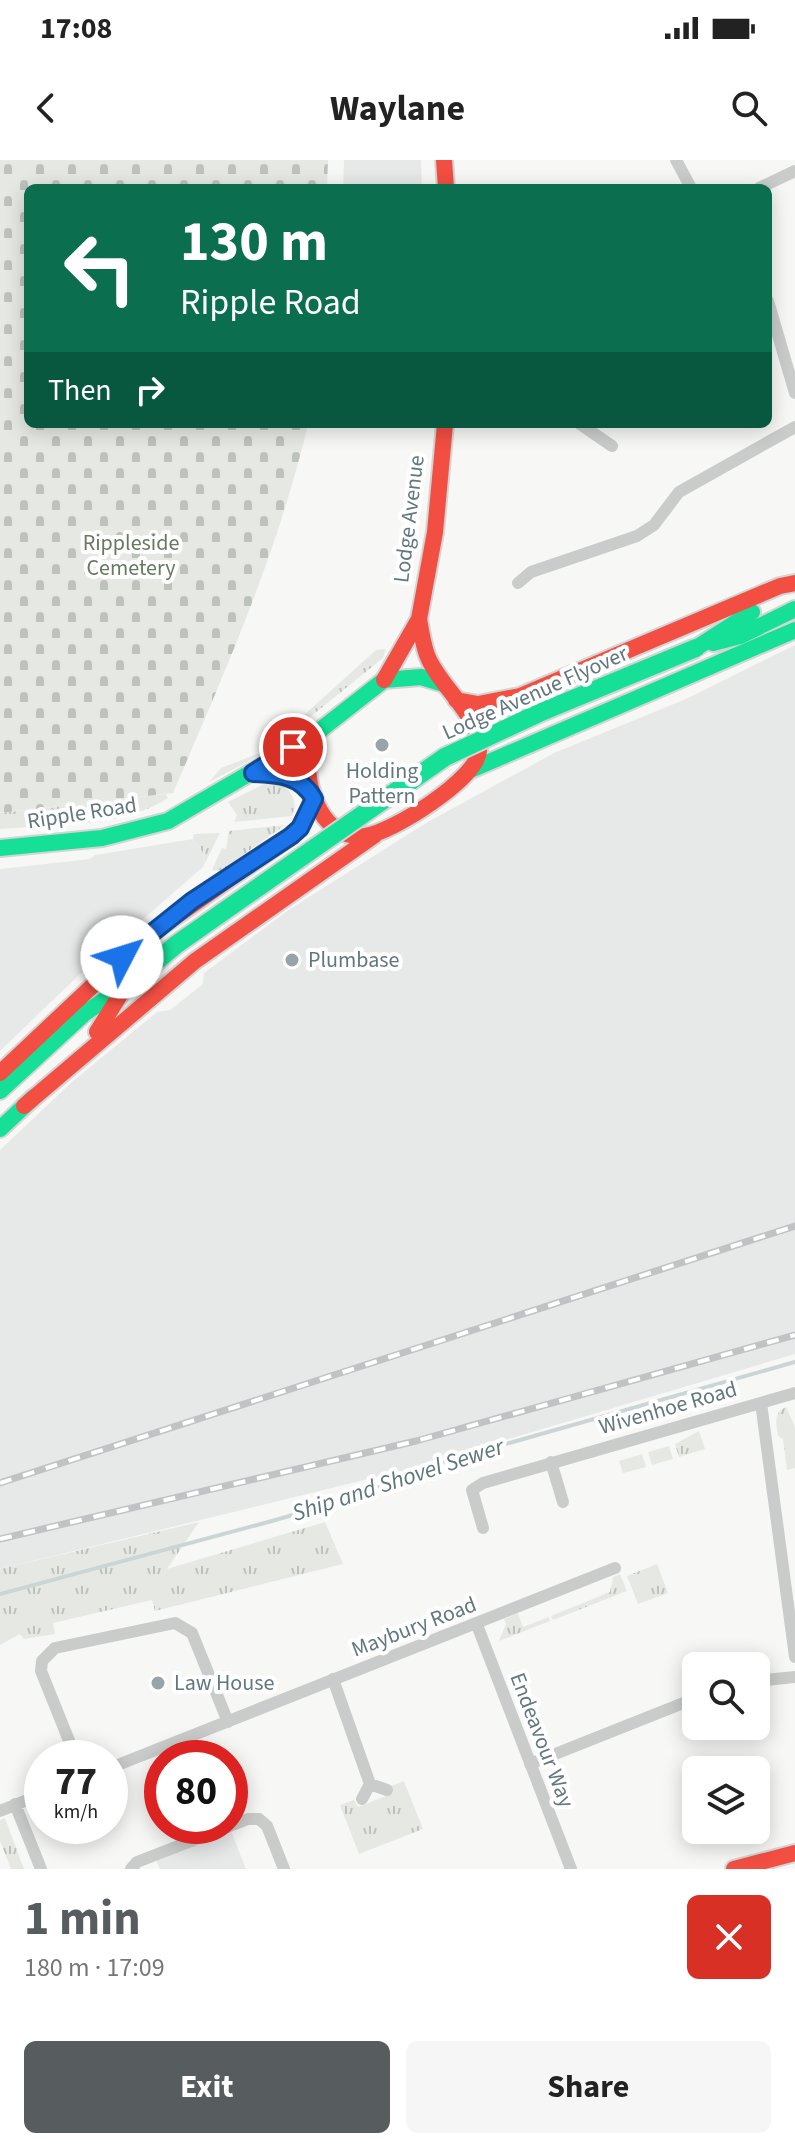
<!DOCTYPE html>
<meta charset="utf-8">
<style>
body{margin:0;font-family:"Source Sans 3",sans-serif;background:#f6f6f6;color:#222;height:100vh;display:flex;flex-direction:column;font-size:30px;white-space:nowrap}
*{box-sizing:border-box;margin:0}
p{font-size:26px;color:#767676}
.icon{flex:none;width:44px;height:44px;fill:none;stroke:currentColor;stroke-width:2;stroke-linecap:round;stroke-linejoin:round}
.map{position:relative;height:1709px;overflow:hidden}
.side{display:flex;flex-direction:column;background:#fff;flex:1}
.side>*{flex:none}
.guide{position:absolute;left:24px;top:24px;width:748px;height:244px;border-radius:12px;box-shadow:0 4px 20px #0003;background:#0b6e4f;color:#fff;overflow:hidden}
.fabs{position:absolute;left:682px;top:1492px;display:grid;gap:16px}
.fabs a{display:grid;place-items:center;width:88px;height:88px;border-radius:12px;background:#fff;box-shadow:0 4px 20px #0003;font-size:40px}
.speed{position:absolute;left:24px;top:1580px;display:flex;gap:16px;font-size:40px;font-weight:700;text-align:center}
.speed>*{display:grid;place-content:center;width:104px;height:104px;border-radius:50%;background:#fff;box-shadow:0 4px 20px #0003;line-height:1}
.speed small{font-size:20px;font-weight:400}
.speed .limit{border:12px solid #d22;background:#fff;color:#111}
.pin{position:absolute;display:grid;place-items:center;width:68px;height:68px;color:#fff;margin:-34px;border:4px solid #fff;border-radius:50%;box-shadow:0 2px 8px #0007}
.me{position:absolute;width:88px;margin:-44px;rotate:50deg;stroke-linejoin:round;filter:drop-shadow(0 0 6px #0008)}
.turn{display:flex;align-items:center;gap:28px;height:168px;padding:0 24px;font-size:36px}
.turn .icon{width:104px;height:104px;stroke-width:2.5}
.turn b{display:block;font-size:56px;line-height:68px}
.then{display:flex;align-items:center;height:76px;padding:0 24px;background:#0003;gap:16px;font-size:30px}
.round{display:grid;place-items:center;flex:none;width:84px;height:84px;border-radius:12px;background:#f6f6f6}
.summary{display:flex;align-items:center;justify-content:space-between;height:136px;padding:0 24px}
h1{font-size:48px;font-weight:700;line-height:60px;color:#575c5f}
.button{display:flex;gap:16px;margin-top:auto;padding:16px 24px}
.button a{flex:1;height:92px;border-radius:12px;background:#575c5f;color:#fff;font-size:32px;font-weight:700;line-height:92px;text-align:center}
.button a+a{background:#f6f6f6;color:#222}
.status{display:flex;justify-content:space-between;align-items:center;height:56px;padding:0 40px;background:#fff;direction:ltr}
.status svg{height:22px;fill:currentColor}
header{display:flex;justify-content:space-between;align-items:center;height:104px;padding:0 24px;background:#fff;font-size:36px;font-weight:700}
.map>svg:first-child{display:block}
.built{fill:#e7e9e8}
.grass{fill:url(#grass-tufts)}
.cemetery{fill:url(#cemetery-stones)}
.lines{fill:none;stroke-linecap:round;stroke-linejoin:round}
.stream{stroke:#ccd5d6;stroke-width:4}
.fast-casing{stroke:#d3d4d4;stroke-width:20}
.slow-casing{stroke:#d3d4d4;stroke-width:20}
.jam-casing{stroke:#d3d4d4;stroke-width:20}
.street{stroke:#cacccc;stroke-width:12}
.fast{stroke:#16e098;stroke-width:16}
.slow{stroke:#ffcf43;stroke-width:16}
.jam{stroke:#f24e42;stroke-width:16}
.rail-casing{stroke:#c0c2c3;stroke-width:7}
.rail{stroke:#fff;stroke-width:4;stroke-dasharray:12;stroke-linecap:butt}
.fast-bridge-casing{stroke:#d3d4d4;stroke-width:22;stroke-linecap:butt}
.fast-bridge{stroke:#16e098;stroke-width:18}
.route-casing{stroke:#114b97;stroke-width:20}
.route{stroke:#1a73e8;stroke-width:14}
.poi-dot{fill:#97a4a9;stroke:#fff;stroke-width:3}
.labels{text-anchor:middle;dominant-baseline:central;stroke-width:8;stroke-linejoin:round;paint-order:stroke}
.street-label{font-size:22px;fill:#637780;stroke:#fff}
.park-label{font-size:22px;fill:#687862;stroke:#fff}
.poi-label{font-size:22px;fill:#637780;stroke:#fff;text-anchor:start}
.water-label{font-size:24px;font-style:italic;fill:#5e767b;stroke:#fff}
</style>
<div class="status"><b>17:08</b><svg viewBox="0 0 49 12"><path d="M0 12V9h3v3zM5 12V6h3v6zM10 12V3h3v9zM15 12V0h3v12zM26 1h20v11H26zM47 4h2v5h-2z"/></svg></div>
<header><svg class="icon" aria-label="back" viewBox="0 0 24 24"><path d="M15 5l-7 7 7 7"/></svg>Waylane<svg class="icon" aria-label="search" viewBox="0 0 24 24"><circle cx="10" cy="10" r="6"/><path d="M15 15l6 6"/></svg></header>
<div class="map">
<svg width="795" height="1709" viewBox="0 0 795 1709">
<defs>
<pattern id="grass-tufts" width="24" height="20" patternUnits="userSpaceOnUse" patternTransform="scale(2)"><rect width="24" height="20" fill="#e6e9e3"/><path d="M3 7l-1-3M5 7V3M7 7l1-3M15 17l-1-3M17 17v-4M19 17l1-3" fill="none" stroke="#bec2bd"/></pattern>
<pattern id="cemetery-stones" width="16" height="16" patternUnits="userSpaceOnUse" patternTransform="scale(2)"><rect width="16" height="16" fill="#e6e9e3"/><path d="M2 7V4a2 2 0 0 1 4 0v3zM10 15v-3a2 2 0 0 1 4 0v3z" fill="#bec2bd"/></pattern>
</defs>
<rect width="100%" height="100%" fill="#f7f7f6"/>
<!-- built -->
<path class="built" d="M344,0H421L422,28H343Z
M795,485V1194L401,1311L0,1409V990L72,922L157,852L170,850L203,824L204,813L290,749L426,663L554,593L686,539Z
M193,679L204,694L203,707L78,816L0,891V709L90,699L95,695Z
M231,1671L246,1709H160L156,1700Z"/>
<!-- grass -->
<path class="grass" d="M386,489L383,498L278,583L274,582L376,490Z
M260,593L261,595L209,622L221,608Z
M268,622C287,624 300,636 292,656L234,662L237,655L228,642Z
M166,634L168,638C123,668 53,664 0,669V653Z
M285,665L221,711L212,710L222,688L226,689L229,671Z
M220,673L203,707L204,694L193,679L194,674Z
M786,1247L795,1267V1308L787,1310L783,1279L778,1276C776,1263 773,1253 786,1247Z
M699,1271L705,1289L679,1297L675,1284Z
M669,1286L673,1299L652,1305L648,1292Z
M642,1294L646,1307L623,1313L619,1301Z
M199,1362L167,1409L325,1362L343,1404L155,1451L152,1440L53,1463L55,1474L24,1479L20,1474L0,1485V1409Z
M657,1404L668,1433L638,1444L627,1416Z
M620,1414L627,1431L553,1460L551,1456L610,1432L613,1417Z
M518,1453L523,1467L549,1457L550,1461L499,1481L506,1464L504,1459Z
M404,1621L423,1669L359,1694L340,1645L354,1640L358,1647L393,1633L391,1626Z
M5,1658L24,1709H11L0,1681V1660Z"/>
<!-- cemetery -->
<path class="cemetery" d="M0,0H328L327,28H28V264H308C278,392 225,512 173,633L0,653Z"/>
<g class="lines">
<!-- stream -->
<path class="stream" d="M0,1434L272,1361L355,1337L428,1306L795,1202"/>
<!-- fast casing -->
<g class="fast-casing">
<path id="fast" d="M713,483L740,476L795,449
M696,488L752,452
M473,609L795,470
M0,688L102,678L168,661L310,578L384,520L421,517L444,524
M0,931L85,853L121,829
M0,969L34,937"/>
</g>
<!-- slow casing -->
<g class="slow-casing">
<path id="slow" d="M253,613L286,615L308,627"/>
</g>
<!-- jam casing -->
<g class="jam-casing">
<path id="jam" d="M444,0L446,28
M384,520L419,459L435,372L445,264
M456,540L478,544L520,536L780,426L795,423
M310,578C301,614 316,680 365,676C392,673 478,618 479,591C481,555 439,527 427,495C423,484 421,471 419,459
M97,872L125,827
M0,913L139,782L291,676L300,668L314,639
M24,946L195,801L375,675
M734,1709L795,1693"/>
</g>
<!-- street -->
<path class="street" d="M676,0L691,28
M759,28L795,11
M768,141L795,233
M580,264L612,286
M518,423L531,412L637,376L654,365L679,332L795,267
M761,1243L795,1497
M551,1302L563,1342
M483,1368L472,1330L483,1323L795,1233
M477,1465L571,1709
M333,1519L370,1624
M756,1521L795,1517
M76,1598L41,1511L42,1501L55,1488L175,1463L192,1473L228,1562
M530,1604L696,1538
M110,1608L615,1408
M362,1639L370,1624L387,1630
M15,1644L41,1709
M0,1651L42,1634
M131,1709L137,1702L248,1659H259L267,1666L284,1709"/>
<!-- fast -->
<use href="#fast" class="fast"/>
<!-- slow -->
<use href="#slow" class="slow"/>
<!-- jam -->
<use href="#jam" class="jam"/>
<!-- rail casing -->
<g class="rail-casing">
<path id="rail" d="M0,1323L795,1066
M0,1379L416,1281L795,1175"/>
</g>
<!-- rail -->
<use href="#rail" class="rail"/>
<!-- fast-bridge casing -->
<g class="fast-bridge-casing">
<path id="fast-bridge" d="M125,827L177,784L445,597L539,553L696,488"/>
</g>
<!-- fast-bridge -->
<use href="#fast-bridge" class="fast-bridge"/>
</g>
<g class="lines">
<!-- route casing -->
<g class="route-casing">
<path id="route" d="M122,797L192,741L291,676L300,668L314,639C301,615 278,614 253,613L293,587"/>
</g>
<!-- route -->
<use href="#route" class="route"/>
</g>
<!-- markers -->
<g class="poi-dot">
<circle cx="382" cy="585" r="8"/>
<circle cx="292" cy="800" r="8"/>
<circle cx="158" cy="1523" r="8"/>
</g>
<g class="labels">
<!-- street labels -->
<g class="street-label">
<text transform="translate(409 359) rotate(-83)">Lodge Avenue</text>
<text transform="translate(535 533) rotate(-24)">Lodge Avenue Flyover</text>
<text transform="translate(82 653) rotate(-9)">Ripple Road</text>
<text transform="translate(668 1248) rotate(-16)">Wivenhoe Road</text>
<text transform="translate(414 1467) rotate(-21)">Maybury Road</text>
<text transform="translate(542 1580) rotate(69)">Endeavour Way</text>
</g>
<!-- park labels -->
<g class="park-label">
<text x="131" y="383">Rippleside<tspan x="131" dy="25">Cemetery</tspan></text>
</g>
<!-- poi labels -->
<g class="poi-label">
<text x="382" y="611" text-anchor="middle">Holding<tspan x="382" dy="25">Pattern</tspan></text>
<text x="308" y="800">Plumbase</text>
<text x="174" y="1523">Law House</text>
</g>
<!-- water labels -->
<g class="water-label">
<text transform="translate(398 1320) rotate(-18)">Ship and Shovel Sewer</text>
</g>
</g>
</svg>
<div class="fabs">
<a><svg class="icon" aria-label="search" viewBox="0 0 24 24"><circle cx="10" cy="10" r="6"/><path d="M15 15l6 6"/></svg></a>
<a><svg class="icon" aria-label="layers" viewBox="0 0 24 24"><path d="M12 4l9 5-9 5-9-5zM3 14l9 5 9-5"/></svg></a>
</div>
<div class="speed"><div>77<small>km/h</small></div><div class="limit">80</div></div>
<div class="pin" style="left:293px;top:587px;background:#d93025"><svg class="icon" aria-label="arrive" viewBox="0 0 24 24"><path d="M6 21V4h12l-3 4 3 4H6"/></svg></div>
<svg class="me" style="left:122px;top:797px" viewBox="-20 -20 40 40"><circle r="19" fill="#fff"/><path d="M0-13L10 11 0 6-10 11z" fill="#1a73e8"/></svg>
<div class="guide">
<div class="turn"><svg class="icon" aria-label="left" viewBox="0 0 24 24"><path d="M17 20v-9H6M10 6l-5 5 5 5"/></svg><div><b>130 m</b>Ripple Road</div></div>
<div class="then">Then<svg class="icon" aria-label="right" viewBox="0 0 24 24"><path d="M7 20v-9h11M14 6l5 5-5 5"/></svg></div>
</div>
</div>
<section class="side">
<div class="summary"><div><h1>1 min</h1><p>180 m · 17:09</p></div><a class="round" style="background:#d93025;color:#fff"><svg class="icon" aria-label="close" viewBox="0 0 24 24"><path d="M6 6l12 12M18 6L6 18"/></svg></a></div>
<div class="button"><a>Exit</a><a>Share</a></div>
</section>
